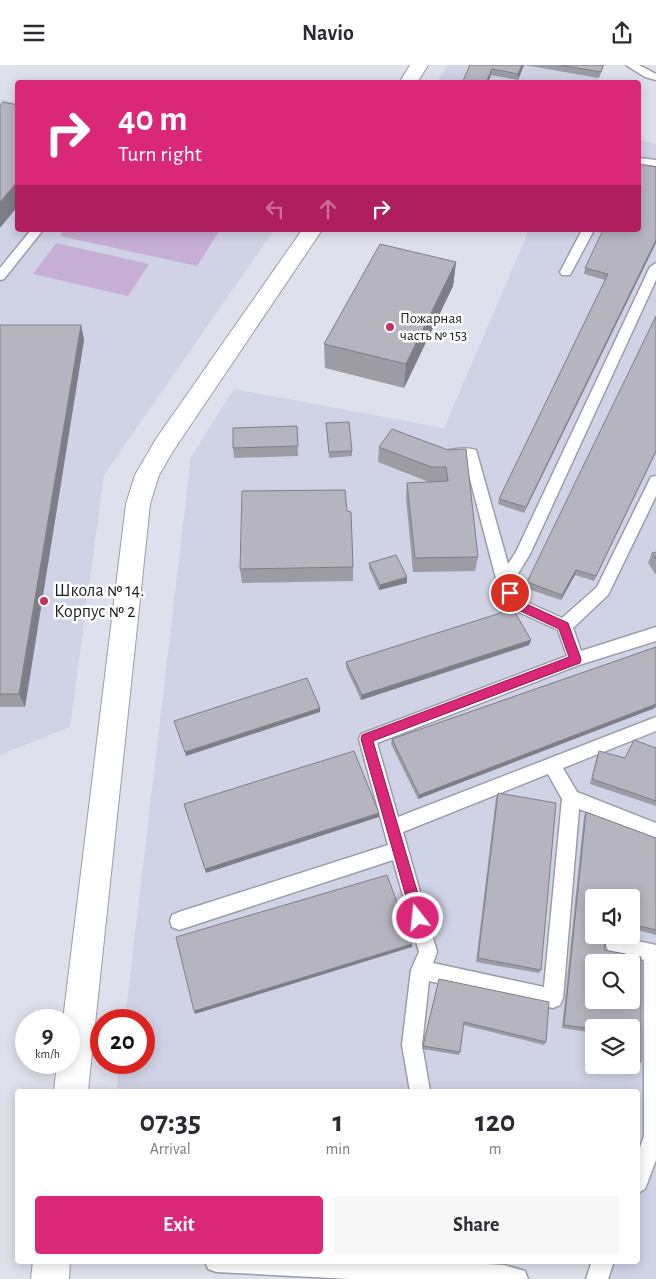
<!DOCTYPE html>
<meta charset="utf-8">
<style>
body{margin:0;font-family:"Alegreya Sans",sans-serif;background:#f7f7f7;color:#2b2b33;height:100vh;display:flex;flex-direction:column;font-size:19px;white-space:nowrap}
*{box-sizing:border-box;margin:0}
p{font-size:16px;color:#7c7c81}
.icon{flex:none;width:28px;height:28px;fill:none;stroke:currentColor;stroke-width:2;stroke-linecap:round;stroke-linejoin:round}
.map{position:relative;flex:1;overflow:hidden}
.panel{position:absolute;left:15px;top:1024px;width:625px;height:175px;display:flex;flex-direction:column;background:#fff;border-radius:5px;box-shadow:0 2px 12px #0003}
.panel>*{flex:none}
.hud{position:absolute;left:15px;top:15px;width:626px;height:152px;border-radius:5px;box-shadow:0 2px 12px #0003;background:#db2777;color:#fff;overflow:hidden}
.buttons{position:absolute;left:585px;top:824px;display:grid;gap:10px}
.buttons a{display:grid;place-items:center;width:55px;height:55px;border-radius:5px;background:#fff;box-shadow:0 2px 12px #0003;font-size:25px}
.speed{position:absolute;left:15px;top:944px;display:flex;gap:10px;font-size:25px;font-weight:700;text-align:center}
.speed>*{display:grid;place-content:center;width:65px;height:65px;border-radius:50%;background:#fff;box-shadow:0 2px 12px #0003;line-height:1}
.speed small{font-size:12px;font-weight:400}
.speed .limit{border:8px solid #d22;background:#fff;color:#111}
.pin{position:absolute;display:grid;place-items:center;width:42px;height:42px;color:#fff;margin:-21px;border:2px solid #fff;border-radius:50%;box-shadow:0 1px 5px #0007}
.me{position:absolute;width:55px;margin:-28px;rotate:344deg;stroke-linejoin:round;filter:drop-shadow(0 0 4px #0008)}
.turn{display:flex;align-items:center;gap:18px;height:105px;padding:0 20px;font-size:22px}
.turn .icon{width:65px;height:65px;stroke-width:2.5}
.turn b{display:block;font-size:35px;line-height:42px}
.lanes{display:flex;align-items:center;height:48px;padding:0 20px;background:#0003;justify-content:center;gap:25px;direction:ltr}
.lanes .off{opacity:.35}
.eta{display:flex;justify-content:space-evenly;align-items:center;height:85px;text-align:center}
.eta b{font-size:30px;font-weight:700;line-height:35px}
.action{display:flex;gap:10px;margin-top:auto;padding:10px 20px}
.action a{flex:1;height:58px;border-radius:5px;background:#db2777;color:#fff;font-size:20px;font-weight:700;line-height:58px;text-align:center}
.action a+a{background:#f7f7f7;color:#2b2b33}
header{display:flex;justify-content:space-between;align-items:center;height:65px;padding:0 20px;background:#fff;font-size:22px;font-weight:700}
.map>svg:first-child{display:block}
.built{fill:#cfd3e5;fill-rule:evenodd}
.green{fill:#c7aed5}
.lines{fill:none;stroke-linecap:round;stroke-linejoin:round}
.lane-casing{stroke:#9b9ea8;stroke-width:3}
.street-casing{stroke:#9b9ea8;stroke-width:2}
.lane{fill:#fff;fill-rule:evenodd}
.street{fill:#fff;fill-rule:evenodd}
.wall{fill:#9d9ba4;fill-rule:evenodd}
.shaded-wall{fill:#7f7e86}
.building{fill:#b6b4bf;stroke:#7f7e86;fill-rule:evenodd}
.route{fill:#db2777;stroke:#8e194d}
.poi-dot{fill:#c3345d;stroke:#fff;stroke-width:2}
.labels{text-anchor:middle;dominant-baseline:central;stroke-width:5;stroke-linejoin:round;paint-order:stroke}
.far-poi-label{font-size:15px;fill:#1c1d21;stroke:#fff;text-anchor:start}
.poi-label{font-size:18px;fill:#1c1d21;stroke:#fff;text-anchor:start}
</style>
<header><svg class="icon" aria-label="menu" viewBox="0 0 24 24"><path d="M4 6h16M4 12h16M4 18h16"/></svg>Navio<svg class="icon" aria-label="share" viewBox="0 0 24 24"><path d="M12 15V3M7 8l5-5 5 5M5 13v7h14v-7"/></svg></header>
<div class="map">
<svg width="656" height="1214" viewBox="0 0 656 1214">
<rect width="100%" height="100%" fill="#dee0eb"/>
<!-- built -->
<path class="built" d="M448,0H596L599,17L437,18Z
M0,34L17,37L18,165H274L104,410L70,662L0,690Z
M639,75L656,79V1214H610L584,1196H638V1026H116L120,998H144V955H125L191,392L234,324L444,363L529,165H639ZM594,832H631V870H594ZM594,898H631V935H594ZM594,962H631V1000H594Z"/>
<!-- green -->
<path class="green" d="M64,165H220L197,201L60,171Z
M56,178L149,199L128,231L33,209Z"/>
<g class="lines">
<!-- lane casing -->
<g class="lane-casing">
<path id="lane" d="M626,0H639L656,9V15L645,12Z
M639,93L656,95V101L639,99Z
M31,165H43L4,214L0,215V203Z
M582,165H594L570,210H562L560,207Z
M656,198V215L530,489L513,517L522,535L562,553L597,522L649,416L651,412L656,411V431L608,530L573,563L581,586L656,562V576L579,600L377,678L398,752L656,652V666L563,703L577,727L656,758V774L579,744L563,933L560,940L553,943L429,916L422,980L430,1026H410L402,980L411,905L419,887L393,795L179,865L172,862L170,856L172,850L179,847L388,780L359,674L361,669L567,591L558,565L510,543L497,517L465,395L446,396L441,395L439,391L441,387C451,384 466,382 476,385L508,499L516,487L650,202ZM548,709L562,734L544,922L433,898L437,887L403,767Z
M615,871L656,880V1095L645,1124L638,1128V1088L644,1071V895L608,886L606,880L608,874Z
M205,1196H432L504,1200L525,1206L528,1214H351L216,1207L208,1204Z
M592,1196H614L608,1214H586Z"/>
</g>
<!-- street casing -->
<g class="street-casing">
<path id="street" d="M410,0H428L417,18H399Z
M302,165H322L173,386L159,410L150,439L88,1026H54L57,998H69V955H63L126,439L135,410L156,374Z
M33,1196H70L69,1214H31Z"/>
</g>
<!-- lane -->
<use href="#lane" class="lane"/>
<!-- street -->
<use href="#street" class="street"/>
</g>
<!-- wall -->
<path class="wall" d="M470,0H604L599,13L524,0L518,15L491,10Z
M656,102L524,448L498,439L499,434L605,215L584,209L585,203Z
M456,197L453,221L404,323L325,303L324,279Z
M0,260H81L84,275L25,642H0Z
M326,358L352,386V391L329,393Z
M297,361L298,391L234,393L233,383Z
M379,382L448,385L478,492L475,506L413,507L406,433L407,418L429,417L378,397Z
M656,387L594,516L575,510L561,535L525,523L527,517Z
M347,446L353,502V516L242,518L240,504Z
M656,487V510L648,498L652,488Z
M369,498L407,518L379,525L369,503Z
M531,575L529,580L361,635L346,602V597Z
M656,582V642L655,643L418,734L391,679L392,674Z
M656,683V741L590,719L597,691L599,686L625,693Z
M498,728L541,905L539,908L476,897L496,733Z
M586,747L656,773V870L631,863V832H594V870H606L604,885L641,892V997L638,999L631,998V962H594V968L562,963L584,751ZM594,898H631V935H594Z
M439,914L546,977L544,980L463,960L460,987L459,990L422,984Z"/>
<!-- shaded-wall -->
<path class="shaded-wall" d="M522,0H524L518,15V9Z
M492,4L491,10L488,18H486Z
M18,116V141L0,163V137Z
M656,175V178L524,448L526,442Z
M456,197L453,221L404,323L406,299Z
M81,260L84,275L25,642L19,629Z
M656,386V387L594,516L596,511Z
M576,505L575,510L561,535L562,530Z
M407,512V518L379,525L380,520Z
M531,575L529,580L361,635L362,630Z
M656,639L655,643L418,734L419,730Z
M320,643V647L186,691L185,687Z
M379,748V752L206,808L205,804Z
M412,879V882L195,949L194,946Z"/>
<!-- building -->
<path class="building" d="M470,0H522L518,9L492,4L486,18H462Z
M559,0H603L601,7Z
M3,37L18,40V116L0,137V41Z
M639,99L656,102V175L526,442L499,434L608,209L585,203L603,165H639Z
M380,179L456,197L406,299L324,279Z
M656,251V386L596,511L576,505L562,530L527,517Z
M0,260H81L19,629H0Z
M349,357L352,386L329,387L326,358Z
M297,361L298,381L233,383V363Z
M392,364L448,385L466,384L478,492L415,493L407,418L448,416L446,402H431L379,382Z
M345,425L347,446L351,447L353,502L240,504L242,426Z
M656,487V494L652,488Z
M396,490L407,512L380,520L369,498Z
M513,544L531,575L362,630L346,597Z
M656,582V639L419,730L392,674Z
M307,613L320,643L185,687L174,656Z
M634,675L656,683V736L592,714L599,686L625,693Z
M354,686L379,748L205,804L184,739Z
M498,728L556,738L541,905L478,893Z
M586,747L656,773V865L631,859V832H594V870H606L604,885L641,892V997L631,995V962H594V964L564,960ZM594,898H631V935H594Z
M387,810L412,879L194,946L176,872Z
M439,914L549,937L546,977L464,957L460,987L423,981Z"/>
<!-- route -->
<path class="route" d="M510,524L514,525L520,536L568,558L581,594L580,598L373,676L425,853L423,857L418,859L414,857L412,853L361,674L362,670L569,592L559,564L512,542L505,528Z"/>
<!-- markers -->
<g class="poi-dot">
<circle cx="390" cy="262" r="5"/>
<circle cx="44" cy="536" r="5"/>
</g>
<g class="labels">
<!-- far-poi labels -->
<g class="far-poi-label">
<text x="400" y="253">Пожарная<tspan x="400" dy="17">часть № 153</tspan></text>
</g>
<!-- poi labels -->
<g class="poi-label">
<text x="54" y="526">Школа № 14.<tspan x="54" dy="21">Корпус № 2</tspan></text>
</g>
</g>
</svg>
<div class="buttons">
<a><svg class="icon" aria-label="sound" viewBox="0 0 24 24"><path d="M4 9h4l5-4v14l-5-4H4zM17 9q2 3 0 6"/></svg></a>
<a><svg class="icon" aria-label="search" viewBox="0 0 24 24"><circle cx="10" cy="10" r="6"/><path d="M15 15l6 6"/></svg></a>
<a><svg class="icon" aria-label="layers" viewBox="0 0 24 24"><path d="M12 4l9 5-9 5-9-5zM3 14l9 5 9-5"/></svg></a>
</div>
<div class="speed"><div>9<small>km/h</small></div><div class="limit">20</div></div>
<div class="pin" style="left:510px;top:528px;background:#d93025"><svg class="icon" aria-label="arrive" viewBox="0 0 24 24"><path d="M6 21V4h12l-3 4 3 4H6"/></svg></div>
<svg class="me" style="left:418px;top:853px" viewBox="-20 -20 40 40"><circle r="17" fill="#db2777" stroke="#fff" stroke-width="3"/><path d="M0-11L8 9 0 5-8 9z" fill="#fff"/></svg>
<div class="hud">
<div class="turn"><svg class="icon" aria-label="right" viewBox="0 0 24 24"><path d="M7 20v-9h11M14 6l5 5-5 5"/></svg><div><b>40 m</b>Turn right</div></div>
<div class="lanes"><svg class="icon off" aria-label="left" viewBox="0 0 24 24"><path d="M17 20v-9H6M10 6l-5 5 5 5"/></svg><svg class="icon off" aria-label="ahead" viewBox="0 0 24 24"><path d="M12 20V5M6 11l6-6 6 6"/></svg><svg class="icon" aria-label="right" viewBox="0 0 24 24"><path d="M7 20v-9h11M14 6l5 5-5 5"/></svg></div>
</div>
<section class="panel">
<div class="eta">
<div><b>07:35</b><p>Arrival</p></div>
<div><b>1</b><p>min</p></div>
<div><b>120</b><p>m</p></div>
</div>
<div class="action"><a>Exit</a><a>Share</a></div>
</section>
</div>
